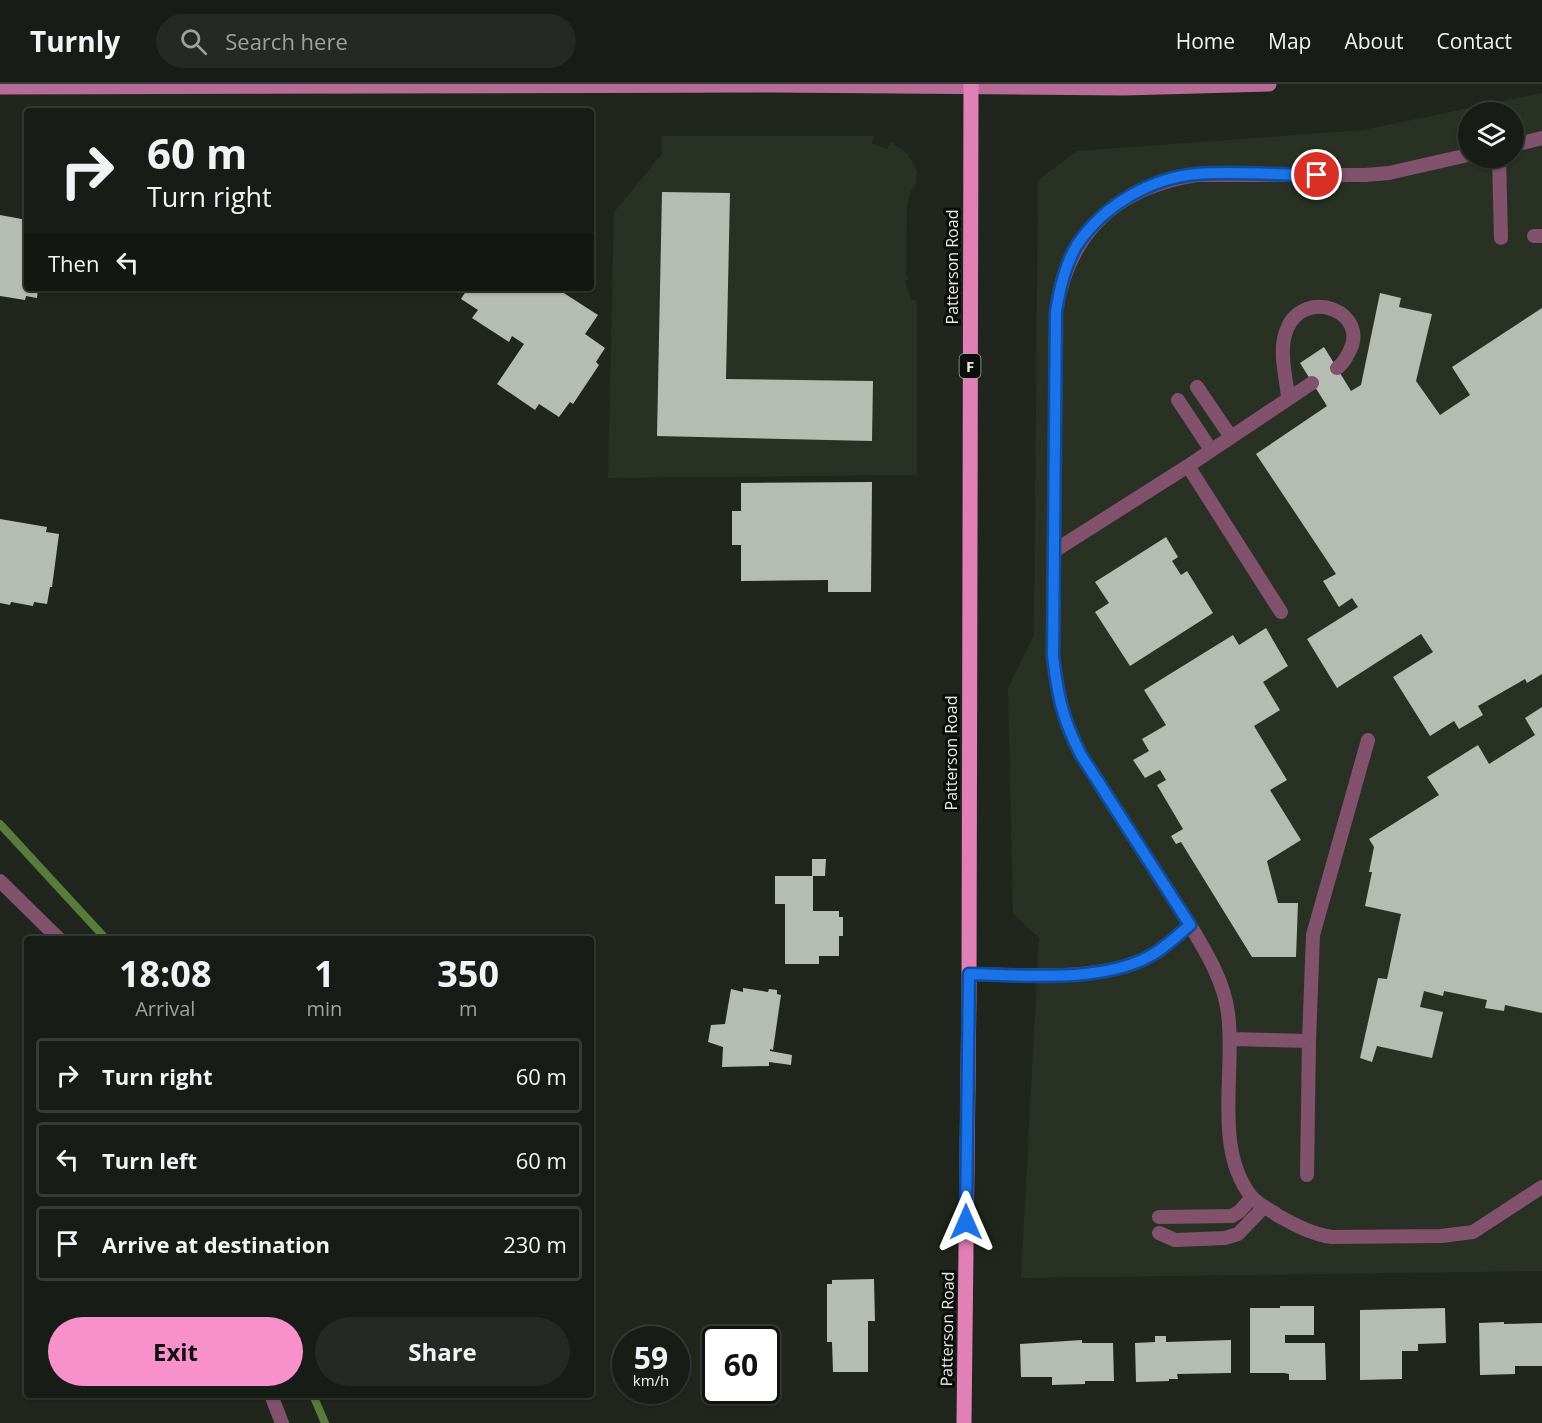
<!DOCTYPE html>
<style>
body{margin:0;font-family:"Open Sans",sans-serif;background:#252923;color:#f1f3f6;height:100vh;display:flex;flex-direction:column;font-size:22px;white-space:nowrap}
*{box-sizing:border-box;margin:0}
p{font-size:20px;color:#9fa1a1}
.icon{flex:none;width:33px;height:33px;fill:none;stroke:currentColor;stroke-width:2;stroke-linecap:round;stroke-linejoin:round}
.map{position:relative;flex:1;overflow:hidden}
.panel{position:absolute;left:24px;top:852px;width:570px;height:462px;display:flex;flex-direction:column;background:#181c16;border-radius:6px;box-shadow:0 2px 4px #0004,0 0 0 2px #363a35}
.panel>*{flex:none}
.guide{position:absolute;left:24px;top:24px;width:570px;height:183px;border-radius:6px;box-shadow:0 2px 4px #0004,0 0 0 2px #363a35;background:#181c16;color:#f1f3f6;overflow:hidden}
.buttons{position:absolute;left:1458px;top:18px;display:grid;gap:12px}
.buttons a{display:grid;place-items:center;width:66px;height:66px;border-radius:50%;background:#181c16;box-shadow:0 2px 4px #0004,0 0 0 2px #363a35;font-size:30px}
.speed{position:absolute;left:612px;top:1242px;display:flex;gap:12px;font-size:30px;font-weight:700;text-align:center}
.speed>*{display:grid;place-content:center;width:78px;height:78px;border-radius:50%;background:#181c16;box-shadow:0 2px 4px #0004,0 0 0 2px #363a35;line-height:1}
.speed small{font-size:15px;font-weight:400}
.speed .limit{border:3px solid #111;border-radius:9px;background:#fff;color:#111}
.pin{position:absolute;display:grid;place-items:center;width:51px;height:51px;color:#fff;margin:-26px;border:3px solid #fff;border-radius:50%;box-shadow:0 2px 6px #0007}
.me{position:absolute;width:66px;margin:-33px;rotate:0deg;stroke-linejoin:round;filter:drop-shadow(0 0 4px #0008)}
.turn{display:flex;align-items:center;gap:21px;height:126px;padding:0 24px;font-size:27px}
.turn .icon{width:78px;height:78px;stroke-width:2.5}
.turn b{display:block;font-size:42px;line-height:51px}
.then{display:flex;align-items:center;height:57px;padding:0 24px;background:#0003;gap:12px;font-size:22px}
.eta{display:flex;justify-content:space-evenly;align-items:center;height:102px;text-align:center}
.eta b{font-size:36px;font-weight:700;line-height:42px}
.cta{display:flex;gap:12px;margin-top:auto;padding:12px 24px}
.cta a{flex:1;height:69px;border-radius:36px;background:#f890cb;color:#111;font-size:24px;font-weight:700;line-height:69px;text-align:center}
.cta a+a{background:#252923;color:#f1f3f6}
ul{padding:0;list-style:none}
li{display:flex;align-items:center;gap:18px;height:75px;margin:0 12px 9px;padding:0 12px;border:3px solid #363a35;border-radius:6px}
li div{flex:1}
li b{display:block;font-size:22px}
li em{font-style:normal}
header{display:flex;align-items:center;gap:36px;box-sizing:border-box;height:84px;padding:0 30px;background:#181c16;border-bottom:2px solid #363a35}
header strong{font-size:28px}
nav{display:flex;gap:33px;margin-inline-start:auto;font-size:21px}
.search{width:420px;height:54px;background:#252923;display:flex;align-items:center;gap:15px;box-sizing:border-box;padding:0 21px;border-radius:33px;color:#9fa1a1;font-size:22px}
.map>svg:first-child{display:block}
.built{fill:#293124;fill-rule:evenodd}
.lines{fill:none;stroke-linecap:round;stroke-linejoin:round}
.stream{stroke:#587c3b;stroke-width:8}
.building{fill:#b5bcb1}
.service{stroke:#82526d;stroke-width:14}
.secondary{stroke:#b76c97;stroke-width:15}
.primary{stroke:#e17fb7;stroke-width:15}
.route-casing{stroke:#114b97;stroke-width:15}
.route{stroke:#1a73e8;stroke-width:10}
.labels{text-anchor:middle;dominant-baseline:central;stroke-width:6;stroke-linejoin:round;paint-order:stroke}
.shield{fill:#0b0e0a;stroke:#a6a9a4;stroke-width:1.5}
.shield-label{font-size:15px;font-weight:bold;fill:#e9ece6}
.street-label{font-size:16px;fill:#e9ece6;stroke:#0b0e0a}
</style>
<header>
<strong>Turnly</strong>
<div class="search"><svg class="icon" aria-label="search" viewBox="0 0 24 24"><circle cx="10" cy="10" r="6"/><path d="M15 15l6 6"/></svg>Search here</div>
<nav><a>Home</a><a>Map</a><a>About</a><a>Contact</a></nav>
</header>
<div class="map">
<svg width="1542" height="1339" viewBox="0 0 1542 1339">
<rect width="100%" height="100%" fill="#20251d"/>
<!-- built -->
<path class="built" d="M1542,9V1187L1021,1194L1039,854L1013,830L1008,604L1034,551L1038,96L1077,67L1363,46ZM1468,28H1514V74H1468Z
M662,52H872L874,53L872,59L887,65L891,58L908,70L917,88L916,99L910,109L907,124L906,188L908,196L905,197L911,216H917V391L608,394L614,128L662,70Z"/>
<g class="lines">
<!-- stream -->
<path class="stream" d="M0,740L106,855
M313,1311L325,1339"/>
</g>
<!-- building -->
<path class="building" d="M662,108L730,109L726,295L873,297L872,357L657,352Z
M0,131L27,136V204H38L37,214L26,212L25,216L0,212Z
M468,204H556L598,231L585,250L605,264L596,278L599,281L573,320L570,318L559,333L539,320L535,326L497,300L524,260L512,252L509,258L472,234L478,226L461,215Z
M1380,209L1401,214L1399,223L1432,230L1416,297L1440,331L1470,311L1452,283L1542,224V590L1527,599L1525,595L1478,622L1483,631L1459,645L1454,637L1430,652L1393,593L1433,568L1421,550L1337,604L1307,555L1358,523L1352,514L1339,523L1323,497L1336,490L1256,370L1327,322L1300,279L1324,263L1351,307L1361,301Z
M872,398L871,508H828V496L741,497V461H732V427H741V399Z
M0,435L47,443L46,448L59,450L52,503H50L47,520L34,518L33,522L11,518L10,521L0,519Z
M1166,453L1178,473L1172,477L1181,491L1187,487L1213,529L1130,582L1095,528L1109,519L1095,498Z
M1266,544L1288,582L1263,598L1280,626L1254,642L1287,696L1270,706L1301,756L1267,777L1278,819H1298L1296,873H1252L1181,758L1176,760L1171,752L1183,745L1157,701L1166,696L1160,686L1145,694L1133,676L1149,667L1142,655L1166,641L1144,606L1233,551L1239,561Z
M1542,623V929L1505,921L1504,927L1485,924L1487,916L1444,907L1443,912L1424,907L1420,923L1443,928L1432,974L1377,962L1372,978L1360,974L1378,894L1387,895L1401,830L1365,822L1372,788H1369L1374,763L1369,755L1439,711L1427,693L1478,661L1489,680L1535,651L1525,634Z
M812,775H826L825,792H813V827H839V833H843V852H839V872H819V880H785V820H775V792H812Z
M743,904L768,908L769,905L777,906V910L781,911L773,966L770,965V967L792,971L791,981L769,978V982L722,983L723,963L708,958L711,941L725,940L731,905L743,908Z
M874,1195L875,1237H868V1288H833L832,1258H827V1200H832V1196Z
M1280,1222H1314V1251H1285V1259H1325L1326,1296H1289V1290L1284,1289H1250V1224H1280Z
M1445,1224L1446,1259L1418,1260V1267H1402V1295L1360,1296V1226Z
M1504,1238V1240L1542,1239V1282H1515V1290L1480,1291L1479,1239Z
M1155,1252H1166V1258L1231,1256V1289L1177,1290L1178,1295H1169V1297L1136,1298L1135,1259L1155,1258Z
M1082,1256V1259H1113L1114,1297H1085V1300L1052,1301V1293H1021L1020,1260Z"/>
<g class="lines">
<!-- service -->
<path class="service" d="M1514,61L1542,54
M1468,71L1389,89L1365,91H1197C1117,103 1069,147 1056,227L1053,572C1058,613 1062,634 1081,671L1190,841C1206,868 1224,897 1228,929C1236,986 1213,1064 1251,1112C1257,1120 1269,1125 1277,1131C1295,1141 1311,1150 1332,1153L1441,1152L1473,1148L1542,1103
M1499,74L1501,154
M1534,152H1542
M1197,303L1231,353
M1288,313C1286,292 1278,265 1287,245C1304,202 1373,228 1348,270C1345,275 1343,280 1337,284
M1178,316L1211,366
M1188,382L1281,528
M1054,467L1188,382L1312,299
M0,797L59,855
M969,890C1024,890 1101,899 1150,872C1164,865 1177,851 1190,841
M1230,955L1309,957
M1307,1091L1309,957L1313,851L1368,656
M1159,1133L1232,1132L1240,1127L1252,1113
M1159,1149L1175,1156L1225,1154L1238,1150L1264,1123
M271,1311L282,1339"/>
<!-- secondary -->
<path class="secondary" d="M0,3L773,1L1124,4L1269,0"/>
<!-- primary -->
<path class="primary" d="M964,1339L969,907L971,0"/>
</g>
<g class="lines">
<!-- route casing -->
<g class="route-casing">
<path id="route" d="M966,1138L969,890C1023,891 1102,899 1150,872C1164,865 1178,851 1190,841L1081,671C1062,634 1058,613 1053,572L1056,227C1060,204 1065,181 1077,161C1103,122 1150,94 1197,90C1234,87 1278,91 1317,91"/>
</g>
<!-- route -->
<use href="#route" class="route"/>
</g>
<g class="labels">
<!-- shield labels -->
<rect class="shield" x="959.5" y="270" width="21" height="24" rx="4.5"/>
<g class="shield-label">
<text x="970" y="282">F</text>
</g>
<!-- street labels -->
<g class="street-label">
<text transform="translate(952 183) rotate(-90)">Patterson Road</text>
<text transform="translate(951 669) rotate(-90)">Patterson Road</text>
<text transform="translate(947 1245) rotate(-89)">Patterson Road</text>
</g>
</g>
</svg>
<div class="buttons">
<a><svg class="icon" aria-label="layers" viewBox="0 0 24 24"><path d="M12 4l9 5-9 5-9-5zM3 14l9 5 9-5"/></svg></a>
</div>
<div class="speed"><div>59<small>km/h</small></div><div class="limit">60</div></div>
<div class="pin" style="left:1317px;top:91px;background:#d93025"><svg class="icon" aria-label="arrive" viewBox="0 0 24 24"><path d="M6 21V4h12l-3 4 3 4H6"/></svg></div>
<svg class="me" style="left:966px;top:1138px" viewBox="-20 -20 40 40"><path d="M0-17L14 15 0 8-14 15z" fill="#1a73e8" stroke="#fff" stroke-width="4"/></svg>
<div class="guide">
<div class="turn"><svg class="icon" aria-label="right" viewBox="0 0 24 24"><path d="M7 20v-9h11M14 6l5 5-5 5"/></svg><div><b>60 m</b>Turn right</div></div>
<div class="then">Then<svg class="icon" aria-label="left" viewBox="0 0 24 24"><path d="M17 20v-9H6M10 6l-5 5 5 5"/></svg></div>
</div>
<section class="panel">
<div class="eta">
<div><b>18:08</b><p>Arrival</p></div>
<div><b>1</b><p>min</p></div>
<div><b>350</b><p>m</p></div>
</div>
<ul>
<li><svg class="icon" aria-label="right" viewBox="0 0 24 24"><path d="M7 20v-9h11M14 6l5 5-5 5"/></svg><div><b>Turn right</b></div><em>60 m</em></li>
<li><svg class="icon" aria-label="left" viewBox="0 0 24 24"><path d="M17 20v-9H6M10 6l-5 5 5 5"/></svg><div><b>Turn left</b></div><em>60 m</em></li>
<li><svg class="icon" aria-label="arrive" viewBox="0 0 24 24"><path d="M6 21V4h12l-3 4 3 4H6"/></svg><div><b>Arrive at destination</b></div><em>230 m</em></li>
</ul>
<div class="cta"><a>Exit</a><a>Share</a></div>
</section>
</div>
